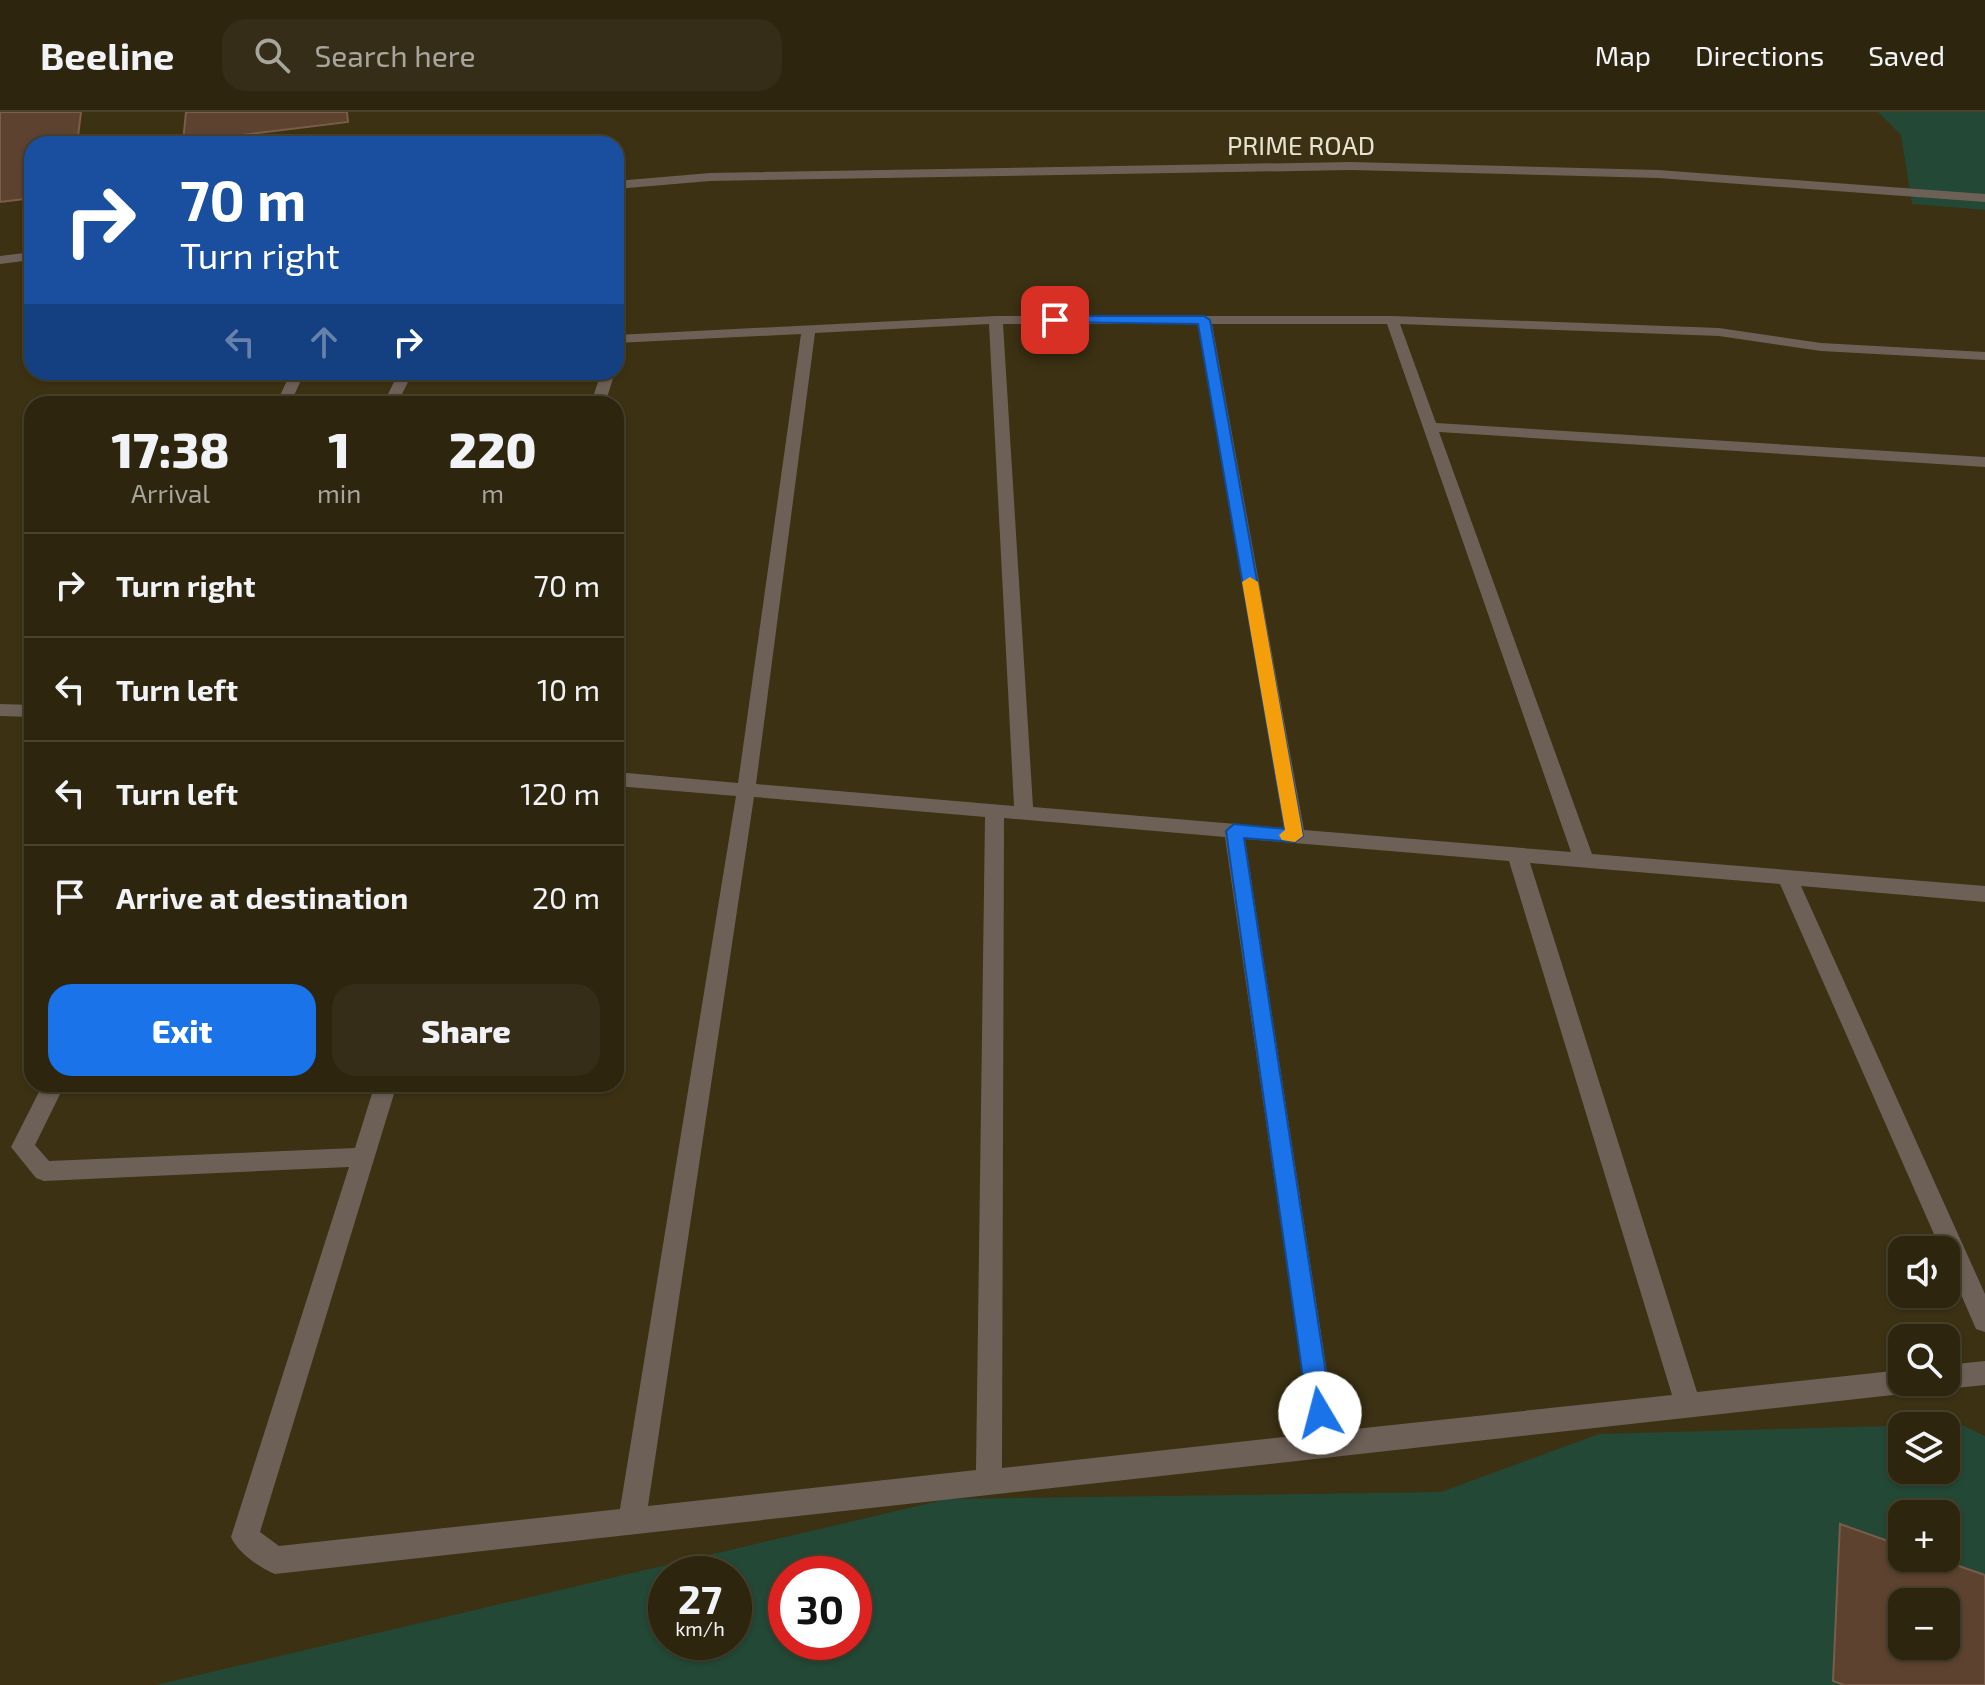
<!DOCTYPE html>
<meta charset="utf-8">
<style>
body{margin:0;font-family:"Exo 2",sans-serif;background:#352d17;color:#f1f3f6;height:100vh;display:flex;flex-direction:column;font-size:30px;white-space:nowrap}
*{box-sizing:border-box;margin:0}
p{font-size:26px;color:#a7a59e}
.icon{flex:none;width:44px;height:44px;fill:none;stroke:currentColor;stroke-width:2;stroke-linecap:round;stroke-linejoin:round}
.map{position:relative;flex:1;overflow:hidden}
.panel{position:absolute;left:24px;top:284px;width:600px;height:696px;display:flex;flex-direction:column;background:#2d250e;border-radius:24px;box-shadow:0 2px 6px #0004,0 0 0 2px #48422e}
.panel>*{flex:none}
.banner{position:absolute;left:24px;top:24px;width:600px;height:244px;border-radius:24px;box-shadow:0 2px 6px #0004,0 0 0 2px #48422e;background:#1a4fa0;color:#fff;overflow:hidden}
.controls{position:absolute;left:1888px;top:1124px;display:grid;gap:16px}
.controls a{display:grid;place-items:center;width:72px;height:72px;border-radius:16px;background:#2d250e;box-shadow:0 2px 6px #0004,0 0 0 2px #48422e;font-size:40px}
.speed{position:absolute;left:648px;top:1444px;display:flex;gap:16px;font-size:40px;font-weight:700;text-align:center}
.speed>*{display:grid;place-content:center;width:104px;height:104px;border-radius:50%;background:#2d250e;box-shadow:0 2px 6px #0004,0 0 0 2px #48422e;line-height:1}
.speed small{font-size:20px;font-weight:400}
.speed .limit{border:12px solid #d22;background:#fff;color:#111}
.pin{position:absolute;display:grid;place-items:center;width:68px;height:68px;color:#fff;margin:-34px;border-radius:16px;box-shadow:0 4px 12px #0006}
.me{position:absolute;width:88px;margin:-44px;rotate:352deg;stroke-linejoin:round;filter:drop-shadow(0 0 6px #0008)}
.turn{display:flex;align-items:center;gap:28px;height:168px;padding:0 24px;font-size:36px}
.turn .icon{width:104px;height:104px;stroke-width:2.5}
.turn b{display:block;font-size:56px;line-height:68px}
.lanes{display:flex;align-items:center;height:76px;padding:0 24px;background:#0003;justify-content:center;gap:40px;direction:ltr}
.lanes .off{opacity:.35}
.eta{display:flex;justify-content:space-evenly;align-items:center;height:136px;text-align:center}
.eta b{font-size:48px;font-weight:800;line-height:56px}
.action{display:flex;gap:16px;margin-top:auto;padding:16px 24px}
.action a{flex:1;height:92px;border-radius:24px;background:#1a73e8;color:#fff;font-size:32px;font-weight:800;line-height:92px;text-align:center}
.action a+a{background:#352d17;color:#f1f3f6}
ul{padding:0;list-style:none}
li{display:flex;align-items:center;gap:24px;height:104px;padding:0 24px;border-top:2px solid #48422e}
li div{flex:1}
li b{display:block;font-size:30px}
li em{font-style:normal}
header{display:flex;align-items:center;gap:48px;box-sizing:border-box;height:112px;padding:0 40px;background:#2d250e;border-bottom:2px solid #48422e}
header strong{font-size:38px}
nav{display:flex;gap:44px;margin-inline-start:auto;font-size:28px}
.search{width:560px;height:72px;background:#352d17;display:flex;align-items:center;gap:20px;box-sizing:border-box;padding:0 28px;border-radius:24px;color:#a7a59e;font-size:30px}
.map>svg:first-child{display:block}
.green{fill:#234835;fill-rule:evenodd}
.building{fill:#5d422f;stroke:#795c49;stroke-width:2;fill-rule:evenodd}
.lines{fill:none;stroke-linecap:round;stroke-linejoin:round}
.minor{fill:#6d6057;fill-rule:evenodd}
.route{fill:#1a73e8;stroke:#114b97;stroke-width:2}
.slow{fill:#f59e0b}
.labels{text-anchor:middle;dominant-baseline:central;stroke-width:8;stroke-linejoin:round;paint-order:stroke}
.far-street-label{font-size:26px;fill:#e8e2d1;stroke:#3c3113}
</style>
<header>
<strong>Beeline</strong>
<div class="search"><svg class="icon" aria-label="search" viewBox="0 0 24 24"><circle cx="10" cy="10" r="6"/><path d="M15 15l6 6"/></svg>Search here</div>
<nav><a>Map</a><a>Directions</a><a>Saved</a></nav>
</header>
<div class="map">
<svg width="1985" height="1573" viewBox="0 0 1985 1573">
<rect width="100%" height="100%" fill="#3c3113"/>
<!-- green -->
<path class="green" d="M1878,0H1985V98L1912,92L1901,23Z
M1960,1312L1985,1324V1573H156L947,1387L1441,1380L1599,1322ZM1902,1314H1946V1358H1902ZM1902,1402H1946V1446H1902ZM666,1462H734V1530H666ZM786,1462H854V1530H786ZM1902,1490H1946V1534H1902Z"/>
<!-- building -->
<path class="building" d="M0,0H81L77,32H32V86L0,90Z
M186,0H347L348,10L183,30Z
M1840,1412L1902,1434V1446H1936L1985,1463V1573H1844L1833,1569ZM1902,1490H1946V1534H1902Z"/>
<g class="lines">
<!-- minor -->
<path class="minor" d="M1351,50L1658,58L1985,82V90L1658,66L1351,58L710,69L616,77V69L710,61Z
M32,140V148L0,152V144Z
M996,204H1392L1719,216L1821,231L1985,240V248L1821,239L1719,224L1400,212L1436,311L1985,345V355L1439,320L1592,742L1985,774V790L1801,774L1985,1182V1220L1976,1217L1946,1148V1138H1941L1780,772L1530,751L1697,1280L1902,1258V1270H1915L1911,1279L1902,1282L275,1462C259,1455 238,1441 231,1425L349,1055L44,1069L36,1066L11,1035L43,972H65L35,1033L49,1049L355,1036L375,972H397L260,1420L279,1434L620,1397L736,684L616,674V660L738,671L801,222L616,231V223ZM989,212L1014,694L756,672L815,221ZM1003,212H1198L1284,716L1033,695ZM1212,212H1387L1571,740L1304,718ZM754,685L985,705L976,1358L648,1394ZM1004,706L1225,725L1311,1322L1002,1356ZM1245,727L1509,749L1672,1283L1336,1319Z
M291,260H305L290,292H276Z
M399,260H413L397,292H383Z
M601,260H615L605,292H591Z
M0,592L32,593V605L0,604Z
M1985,1249V1273L1946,1277L1937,1274L1936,1270H1946V1253Z"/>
</g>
<!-- route -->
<path class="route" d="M1055,204H1204L1210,208L1303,724L1295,730L1244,726L1332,1301L1328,1309L1320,1312L1312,1309L1308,1301L1226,719L1234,712L1285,717L1198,212L1051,210L1049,208Z"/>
<!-- slow -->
<path class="slow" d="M1250,465L1258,470L1303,724L1295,730L1282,728L1279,723L1285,718L1242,470Z"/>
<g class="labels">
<!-- far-street labels -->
<g class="far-street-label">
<text x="1301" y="32">PRIME ROAD</text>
</g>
</g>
</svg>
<div class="controls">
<a><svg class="icon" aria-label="sound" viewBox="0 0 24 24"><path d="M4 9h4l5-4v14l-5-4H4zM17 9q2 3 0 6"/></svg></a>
<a><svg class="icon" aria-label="search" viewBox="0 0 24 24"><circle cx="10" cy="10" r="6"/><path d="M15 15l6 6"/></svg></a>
<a><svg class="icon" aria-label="layers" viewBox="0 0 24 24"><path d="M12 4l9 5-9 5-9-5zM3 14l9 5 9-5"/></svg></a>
<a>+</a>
<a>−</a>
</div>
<div class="speed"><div>27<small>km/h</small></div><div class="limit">30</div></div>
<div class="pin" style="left:1055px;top:208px;background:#d93025"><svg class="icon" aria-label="arrive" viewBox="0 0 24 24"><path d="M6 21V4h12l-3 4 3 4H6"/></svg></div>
<svg class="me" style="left:1320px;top:1301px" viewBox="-20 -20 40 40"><circle r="19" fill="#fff"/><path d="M0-13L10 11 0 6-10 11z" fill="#1a73e8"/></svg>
<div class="banner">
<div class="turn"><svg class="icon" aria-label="right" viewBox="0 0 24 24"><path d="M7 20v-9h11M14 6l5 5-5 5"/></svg><div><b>70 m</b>Turn right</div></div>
<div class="lanes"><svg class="icon off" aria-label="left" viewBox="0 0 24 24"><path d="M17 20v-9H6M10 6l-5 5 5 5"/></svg><svg class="icon off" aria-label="ahead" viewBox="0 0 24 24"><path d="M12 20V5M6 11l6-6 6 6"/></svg><svg class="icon" aria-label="right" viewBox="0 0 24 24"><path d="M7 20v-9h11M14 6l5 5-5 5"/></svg></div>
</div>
<section class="panel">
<div class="eta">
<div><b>17:38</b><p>Arrival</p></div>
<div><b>1</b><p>min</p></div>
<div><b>220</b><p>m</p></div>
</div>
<ul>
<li><svg class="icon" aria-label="right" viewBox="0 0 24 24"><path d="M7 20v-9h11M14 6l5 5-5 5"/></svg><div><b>Turn right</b></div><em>70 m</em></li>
<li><svg class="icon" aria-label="left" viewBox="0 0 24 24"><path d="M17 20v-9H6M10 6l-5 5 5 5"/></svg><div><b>Turn left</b></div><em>10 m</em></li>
<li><svg class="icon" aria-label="left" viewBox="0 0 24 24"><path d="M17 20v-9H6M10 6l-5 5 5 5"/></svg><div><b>Turn left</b></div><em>120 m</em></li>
<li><svg class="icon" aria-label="arrive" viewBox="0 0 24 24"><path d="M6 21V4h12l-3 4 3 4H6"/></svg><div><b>Arrive at destination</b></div><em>20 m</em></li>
</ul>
<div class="action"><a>Exit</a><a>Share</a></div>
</section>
</div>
